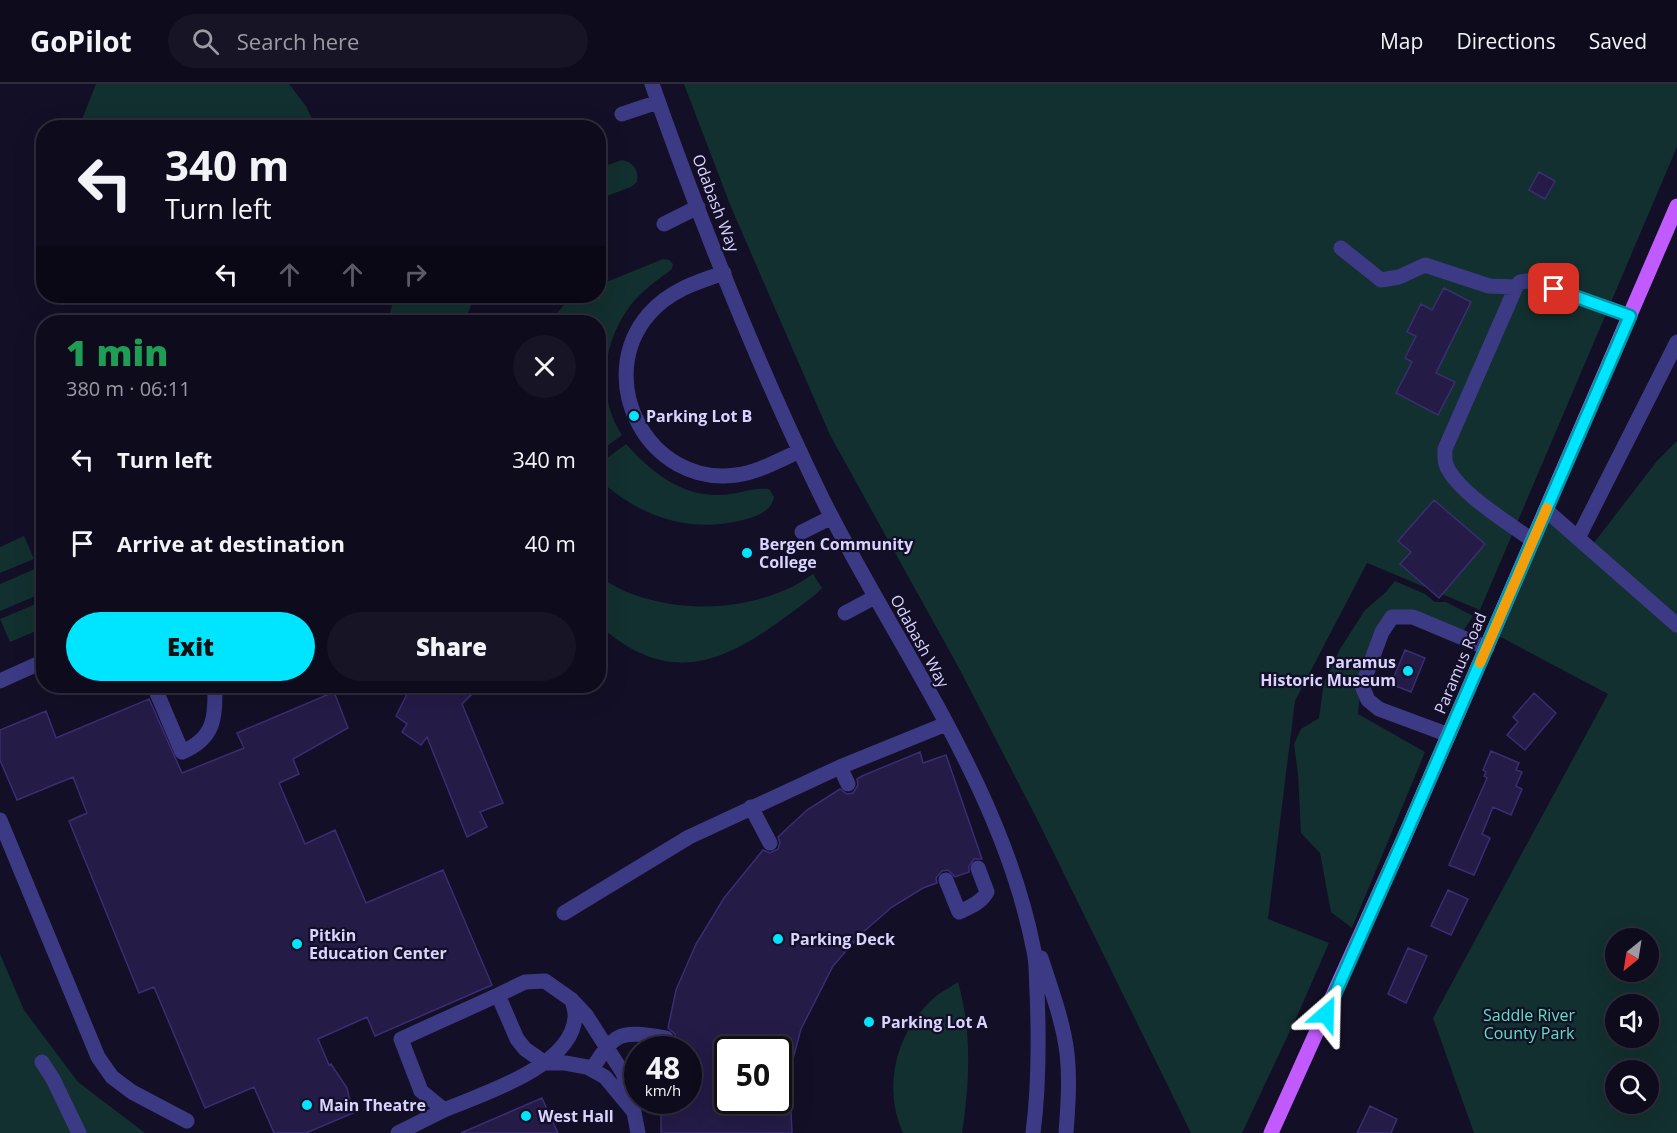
<!DOCTYPE html>
<meta charset="utf-8">
<style>
body{margin:0;font-family:"Open Sans",sans-serif;background:#171425;color:#f1f3f6;height:100vh;display:flex;flex-direction:column;font-size:22px;white-space:nowrap}
*{box-sizing:border-box;margin:0}
p{font-size:20px;color:#9b9ba3}
.icon{flex:none;width:33px;height:33px;fill:none;stroke:currentColor;stroke-width:2;stroke-linecap:round;stroke-linejoin:round}
.map{position:relative;flex:1;overflow:hidden}
.drawer{position:absolute;left:36px;top:231px;width:570px;height:378px;display:flex;flex-direction:column;background:#0e0b1c;border-radius:24px;box-shadow:0 6px 24px #0002,0 0 0 2px #2e2b3b}
.drawer>*{flex:none}
.top-card{position:absolute;left:36px;top:36px;width:570px;height:183px;border-radius:24px;box-shadow:0 6px 24px #0002,0 0 0 2px #2e2b3b;background:#0e0b1c;color:#f1f3f6;overflow:hidden}
.needle{width:39px;rotate:210deg}
.controls{position:absolute;left:1605px;top:844px;display:grid;gap:12px}
.controls a{display:grid;place-items:center;width:54px;height:54px;border-radius:50%;background:#0e0b1c;box-shadow:0 6px 24px #0002,0 0 0 2px #2e2b3b;font-size:30px}
.speed{position:absolute;left:624px;top:952px;display:flex;gap:12px;font-size:30px;font-weight:700;text-align:center}
.speed>*{display:grid;place-content:center;width:78px;height:78px;border-radius:50%;background:#0e0b1c;box-shadow:0 6px 24px #0002,0 0 0 2px #2e2b3b;line-height:1}
.speed small{font-size:15px;font-weight:400}
.speed .limit{border:3px solid #111;border-radius:9px;background:#fff;color:#111}
.pin{position:absolute;display:grid;place-items:center;width:51px;height:51px;color:#fff;margin:-26px;border-radius:12px;box-shadow:0 3px 9px #0006}
.me{position:absolute;width:66px;margin:-33px;rotate:25deg;stroke-linejoin:round;filter:drop-shadow(0 0 4px #0008)}
.turn{display:flex;align-items:center;gap:21px;height:126px;padding:0 30px;font-size:27px}
.turn .icon{width:78px;height:78px;stroke-width:2.5}
.turn b{display:block;font-size:42px;line-height:51px}
.lanes{display:flex;align-items:center;height:57px;padding:0 30px;background:#0003;justify-content:center;gap:30px;direction:ltr}
.lanes .off{opacity:.35}
.round{display:grid;place-items:center;flex:none;width:63px;height:63px;border-radius:32px;background:#171425}
.summary{display:flex;align-items:center;justify-content:space-between;height:102px;padding:0 30px}
h1{font-size:36px;font-weight:800;line-height:45px;color:#1e9e55}
.cta{display:flex;gap:12px;margin-top:auto;padding:12px 30px}
.cta a{flex:1;height:69px;border-radius:36px;background:#00e5ff;color:#111;font-size:24px;font-weight:800;line-height:69px;text-align:center}
.cta a+a{background:#171425;color:#f1f3f6}
ul{padding:0;list-style:none}
li{display:flex;align-items:center;gap:18px;height:84px;padding:0 30px}
li div{flex:1}
li b{display:block;font-size:22px}
li em{font-style:normal}
header{display:flex;align-items:center;gap:36px;box-sizing:border-box;height:84px;padding:0 30px;background:#0e0b1c;border-bottom:2px solid #2e2b3b}
header strong{font-size:28px}
nav{display:flex;gap:33px;margin-inline-start:auto;font-size:21px}
.search{width:420px;height:54px;background:#171425;display:flex;align-items:center;gap:15px;box-sizing:border-box;padding:0 21px;border-radius:33px;color:#9b9ba3;font-size:22px}
.map>svg:first-child{display:block}
.green{fill:#12302f;fill-rule:evenodd}
.building{fill:#241b47;stroke:#3b2d73;stroke-width:1.5;fill-rule:evenodd}
.lines{fill:none;stroke-linecap:round;stroke-linejoin:round}
.minor{stroke:#3d3a85;stroke-width:15}
.major{stroke:#c25bff;stroke-width:15}
.route-casing{stroke:#0095a6;stroke-width:15}
.route{stroke:#00e5ff;stroke-width:10}
.slow{stroke:#f59e0b;stroke-width:10}
.poi-dot{fill:#00e5ff;stroke:#130f26;stroke-width:2}
.labels{text-anchor:middle;dominant-baseline:central;stroke-width:4.5;stroke-linejoin:round;paint-order:stroke}
.street-label{font-size:16px;fill:#d9d4ff;stroke:#130f26}
.poi-label{font-size:16px;font-weight:bold;fill:#d9d4ff;stroke:#130f26;text-anchor:start}
.park-label{font-size:16px;fill:#5fe0c0;stroke:#130f26}
</style>
<header>
<strong>GoPilot</strong>
<div class="search"><svg class="icon" aria-label="search" viewBox="0 0 24 24"><circle cx="10" cy="10" r="6"/><path d="M15 15l6 6"/></svg>Search here</div>
<nav><a>Map</a><a>Directions</a><a>Saved</a></nav>
</header>
<div class="map">
<svg width="1677" height="1049" viewBox="0 0 1677 1049">
<rect width="100%" height="100%" fill="#130f26"/>
<!-- green -->
<path class="green" d="M96,0H289L306,22L316,43H79Z
M684,0H1677V63L1480,526L1367,479L1295,617L1268,835L1329,859L1298,930L1242,1049H1191L1038,737L960,586L830,351L731,123Z
M622,76C634,78 639,87 637,98L631,103L599,115V84Z
M663,175L669,176L673,180L672,185C658,196 641,207 630,222C602,260 596,311 622,351L599,368L598,238H552C565,215 573,212 598,212L599,201Z
M395,212H475L464,238H387Z
M1677,357V1049H1474L1433,934L1608,610L1493,549L1546,426L1590,464L1657,377ZM1616,855H1648V888H1616ZM1616,921H1648V954H1616ZM1616,987H1648V1020H1616Z
M626,360C651,388 682,413 722,411C738,410 754,403 769,405L774,413C771,428 756,433 743,436C689,450 638,432 599,395V380Z
M24,452L34,475L0,489V463Z
M37,484L43,499V509L0,527V500Z
M813,490L822,504L815,511C742,566 682,615 599,541V494C608,498 618,504 627,508C676,528 737,527 785,506C795,502 804,496 813,490Z
M1395,497L1425,510L1435,518H1446L1473,532L1460,552L1395,534L1360,611L1358,630L1425,668L1352,844L1331,828L1320,769L1301,749L1298,690L1294,660L1301,645L1319,634L1324,598L1340,565L1365,526L1385,509Z
M43,517V544L10,558L0,535Z
M0,870L24,926L78,998L145,1049H0Z
M958,898C972,947 970,999 962,1049H903C882,1002 896,947 935,913C942,907 951,903 958,898Z"/>
<!-- building -->
<path class="building" d="M1539,88L1555,97L1545,115L1529,106Z
M1444,204L1471,218L1436,289L1455,298L1438,331L1396,309L1412,278L1405,274L1416,252L1407,248L1421,220L1432,226Z
M1434,416L1485,460L1439,514L1400,480L1411,468L1398,457Z
M1405,566L1425,574L1411,608L1391,600Z
M411,602H480L462,620L503,719L480,728L487,743L467,753L427,653L421,661L402,648L407,640L396,632Z
M334,608L348,644L293,675L299,690L279,699L305,760L335,746L366,819L443,786L492,901L375,952L367,933L318,955L329,981L331,980L347,1004L353,1029L306,1049H274L254,1003L205,1024L154,903L139,909L69,737L87,729L73,693L17,716L0,676V646L46,627L56,654L149,615L182,689L244,664L237,649Z
M1534,609L1556,629L1525,666L1507,651L1518,638L1513,633Z
M1491,667L1519,679L1516,686L1522,688L1516,702L1522,705L1511,731L1493,723L1482,750L1490,754L1474,791L1449,781L1487,694L1484,692L1486,688L1483,686Z
M920,668L923,679L946,671L982,775H974L969,782V788L955,793L948,786L942,787L936,794L937,799L923,804L892,823L861,850L833,882L801,945L793,975L790,1007L792,1049H661V1017H688V966H664L665,964L673,960L675,956V950L668,944L676,906L696,860L724,814L763,766L770,769L778,765L780,759L778,753L807,726L840,705L847,710L853,709L858,701L857,695L862,692ZM728,966H778V1017H728Z
M1448,806L1468,815L1451,851L1431,842Z
M1408,864L1427,872L1406,919L1388,910Z
M542,1014L558,1049H461Z
M1370,1022L1397,1035L1391,1049H1357Z"/>
<g class="lines">
<!-- minor -->
<path class="minor" d="M652,0C701,139 758,283 823,416C897,564 1002,702 1034,867C1037,880 1036,894 1037,907C1039,954 1039,1003 1033,1049
M622,30L658,18
M664,140L698,123
M1341,164L1381,196L1399,193L1425,181L1489,202L1516,203L1520,198L1527,197L1537,199L1630,232
M724,189C696,198 669,207 649,230C592,296 649,403 736,391C759,388 779,376 800,367
M1516,203L1445,365C1445,371 1444,377 1447,383C1460,410 1509,439 1533,457
M1546,426L1677,541
M802,448L832,433
M1578,454L1677,258
M845,529L875,513
M0,597L44,577
M154,602L182,668C215,654 215,634 215,602
M1449,651L1379,625L1368,616L1362,602L1382,548L1392,533H1413L1487,564
M840,683L848,700
M751,723L770,759
M0,736L98,973L112,993L132,1008L187,1037
M946,796L959,828C970,823 981,819 987,808L978,784
M564,829L689,753L840,683L946,640
M1041,874C1051,905 1063,937 1067,969C1070,996 1068,1022 1066,1049
M545,897L572,916L586,931L623,989L634,1028L605,993L587,983L565,979H545L525,965L517,955L498,911L525,898Z
M498,911L401,955L421,1007L444,1026C482,1010 571,983 575,934C576,928 573,921 572,916
M42,978L53,995L79,1049
M592,985C617,946 620,947 666,954
M634,1028L638,1049
M398,1049L444,1026"/>
<!-- major -->
<path class="major" d="M1271,1049L1404,754L1677,122"/>
</g>
<g class="lines">
<!-- route casing -->
<g class="route-casing">
<path id="route" d="M1326,930L1404,754L1630,232L1554,205"/>
</g>
<!-- route -->
<use href="#route" class="route"/>
<!-- slow -->
<path class="slow" d="M1480,579L1547,424"/>
</g>
<!-- markers -->
<g class="poi-dot">
<circle cx="634" cy="332" r="6"/>
<circle cx="747" cy="469" r="6"/>
<circle cx="1408" cy="587" r="6"/>
<circle cx="778" cy="855" r="6"/>
<circle cx="297" cy="860" r="6"/>
<circle cx="869" cy="938" r="6"/>
<circle cx="307" cy="1021" r="6"/>
<circle cx="526" cy="1032" r="6"/>
</g>
<g class="labels">
<!-- street labels -->
<g class="street-label">
<text transform="translate(716 119) rotate(69)">Odabash Way</text>
<text transform="translate(920 557) rotate(61)">Odabash Way</text>
<text transform="translate(1460 579) rotate(-67)">Paramus Road</text>
</g>
<!-- poi labels -->
<g class="poi-label">
<text x="646" y="332">Parking Lot B</text>
<text x="759" y="460">Bergen Community<tspan x="759" dy="18">College</tspan></text>
<text x="1396" y="578" text-anchor="end">Paramus<tspan x="1396" dy="18">Historic Museum</tspan></text>
<text x="309" y="851">Pitkin<tspan x="309" dy="18">Education Center</tspan></text>
<text x="790" y="855">Parking Deck</text>
<text x="881" y="938">Parking Lot A</text>
<text x="319" y="1021">Main Theatre</text>
<text x="538" y="1032">West Hall</text>
</g>
<!-- park labels -->
<g class="park-label">
<text x="1529" y="931">Saddle River<tspan x="1529" dy="18">County Park</tspan></text>
</g>
</g>
</svg>
<div class="controls">
<a><svg class="needle" viewBox="-14 -14 28 28"><path d="M0-13l5 13h-10z" fill="#e53935"/><path d="M0 13l5-13h-10z" fill="#9b9ba3"/></svg></a>
<a><svg class="icon" aria-label="sound" viewBox="0 0 24 24"><path d="M4 9h4l5-4v14l-5-4H4zM17 9q2 3 0 6"/></svg></a>
<a><svg class="icon" aria-label="search" viewBox="0 0 24 24"><circle cx="10" cy="10" r="6"/><path d="M15 15l6 6"/></svg></a>
</div>
<div class="speed"><div>48<small>km/h</small></div><div class="limit">50</div></div>
<div class="pin" style="left:1554px;top:205px;background:#d93025"><svg class="icon" aria-label="arrive" viewBox="0 0 24 24"><path d="M6 21V4h12l-3 4 3 4H6"/></svg></div>
<svg class="me" style="left:1326px;top:930px" viewBox="-20 -20 40 40"><path d="M0-17L14 15 0 8-14 15z" fill="#00e5ff" stroke="#fff" stroke-width="4"/></svg>
<div class="top-card">
<div class="turn"><svg class="icon" aria-label="left" viewBox="0 0 24 24"><path d="M17 20v-9H6M10 6l-5 5 5 5"/></svg><div><b>340 m</b>Turn left</div></div>
<div class="lanes"><svg class="icon" aria-label="left" viewBox="0 0 24 24"><path d="M17 20v-9H6M10 6l-5 5 5 5"/></svg><svg class="icon off" aria-label="ahead" viewBox="0 0 24 24"><path d="M12 20V5M6 11l6-6 6 6"/></svg><svg class="icon off" aria-label="ahead" viewBox="0 0 24 24"><path d="M12 20V5M6 11l6-6 6 6"/></svg><svg class="icon off" aria-label="right" viewBox="0 0 24 24"><path d="M7 20v-9h11M14 6l5 5-5 5"/></svg></div>
</div>
<section class="drawer">
<div class="summary"><div><h1>1 min</h1><p>380 m · 06:11</p></div><a class="round"><svg class="icon" aria-label="close" viewBox="0 0 24 24"><path d="M6 6l12 12M18 6L6 18"/></svg></a></div>
<ul>
<li><svg class="icon" aria-label="left" viewBox="0 0 24 24"><path d="M17 20v-9H6M10 6l-5 5 5 5"/></svg><div><b>Turn left</b></div><em>340 m</em></li>
<li><svg class="icon" aria-label="arrive" viewBox="0 0 24 24"><path d="M6 21V4h12l-3 4 3 4H6"/></svg><div><b>Arrive at destination</b></div><em>40 m</em></li>
</ul>
<div class="cta"><a>Exit</a><a>Share</a></div>
</section>
</div>
